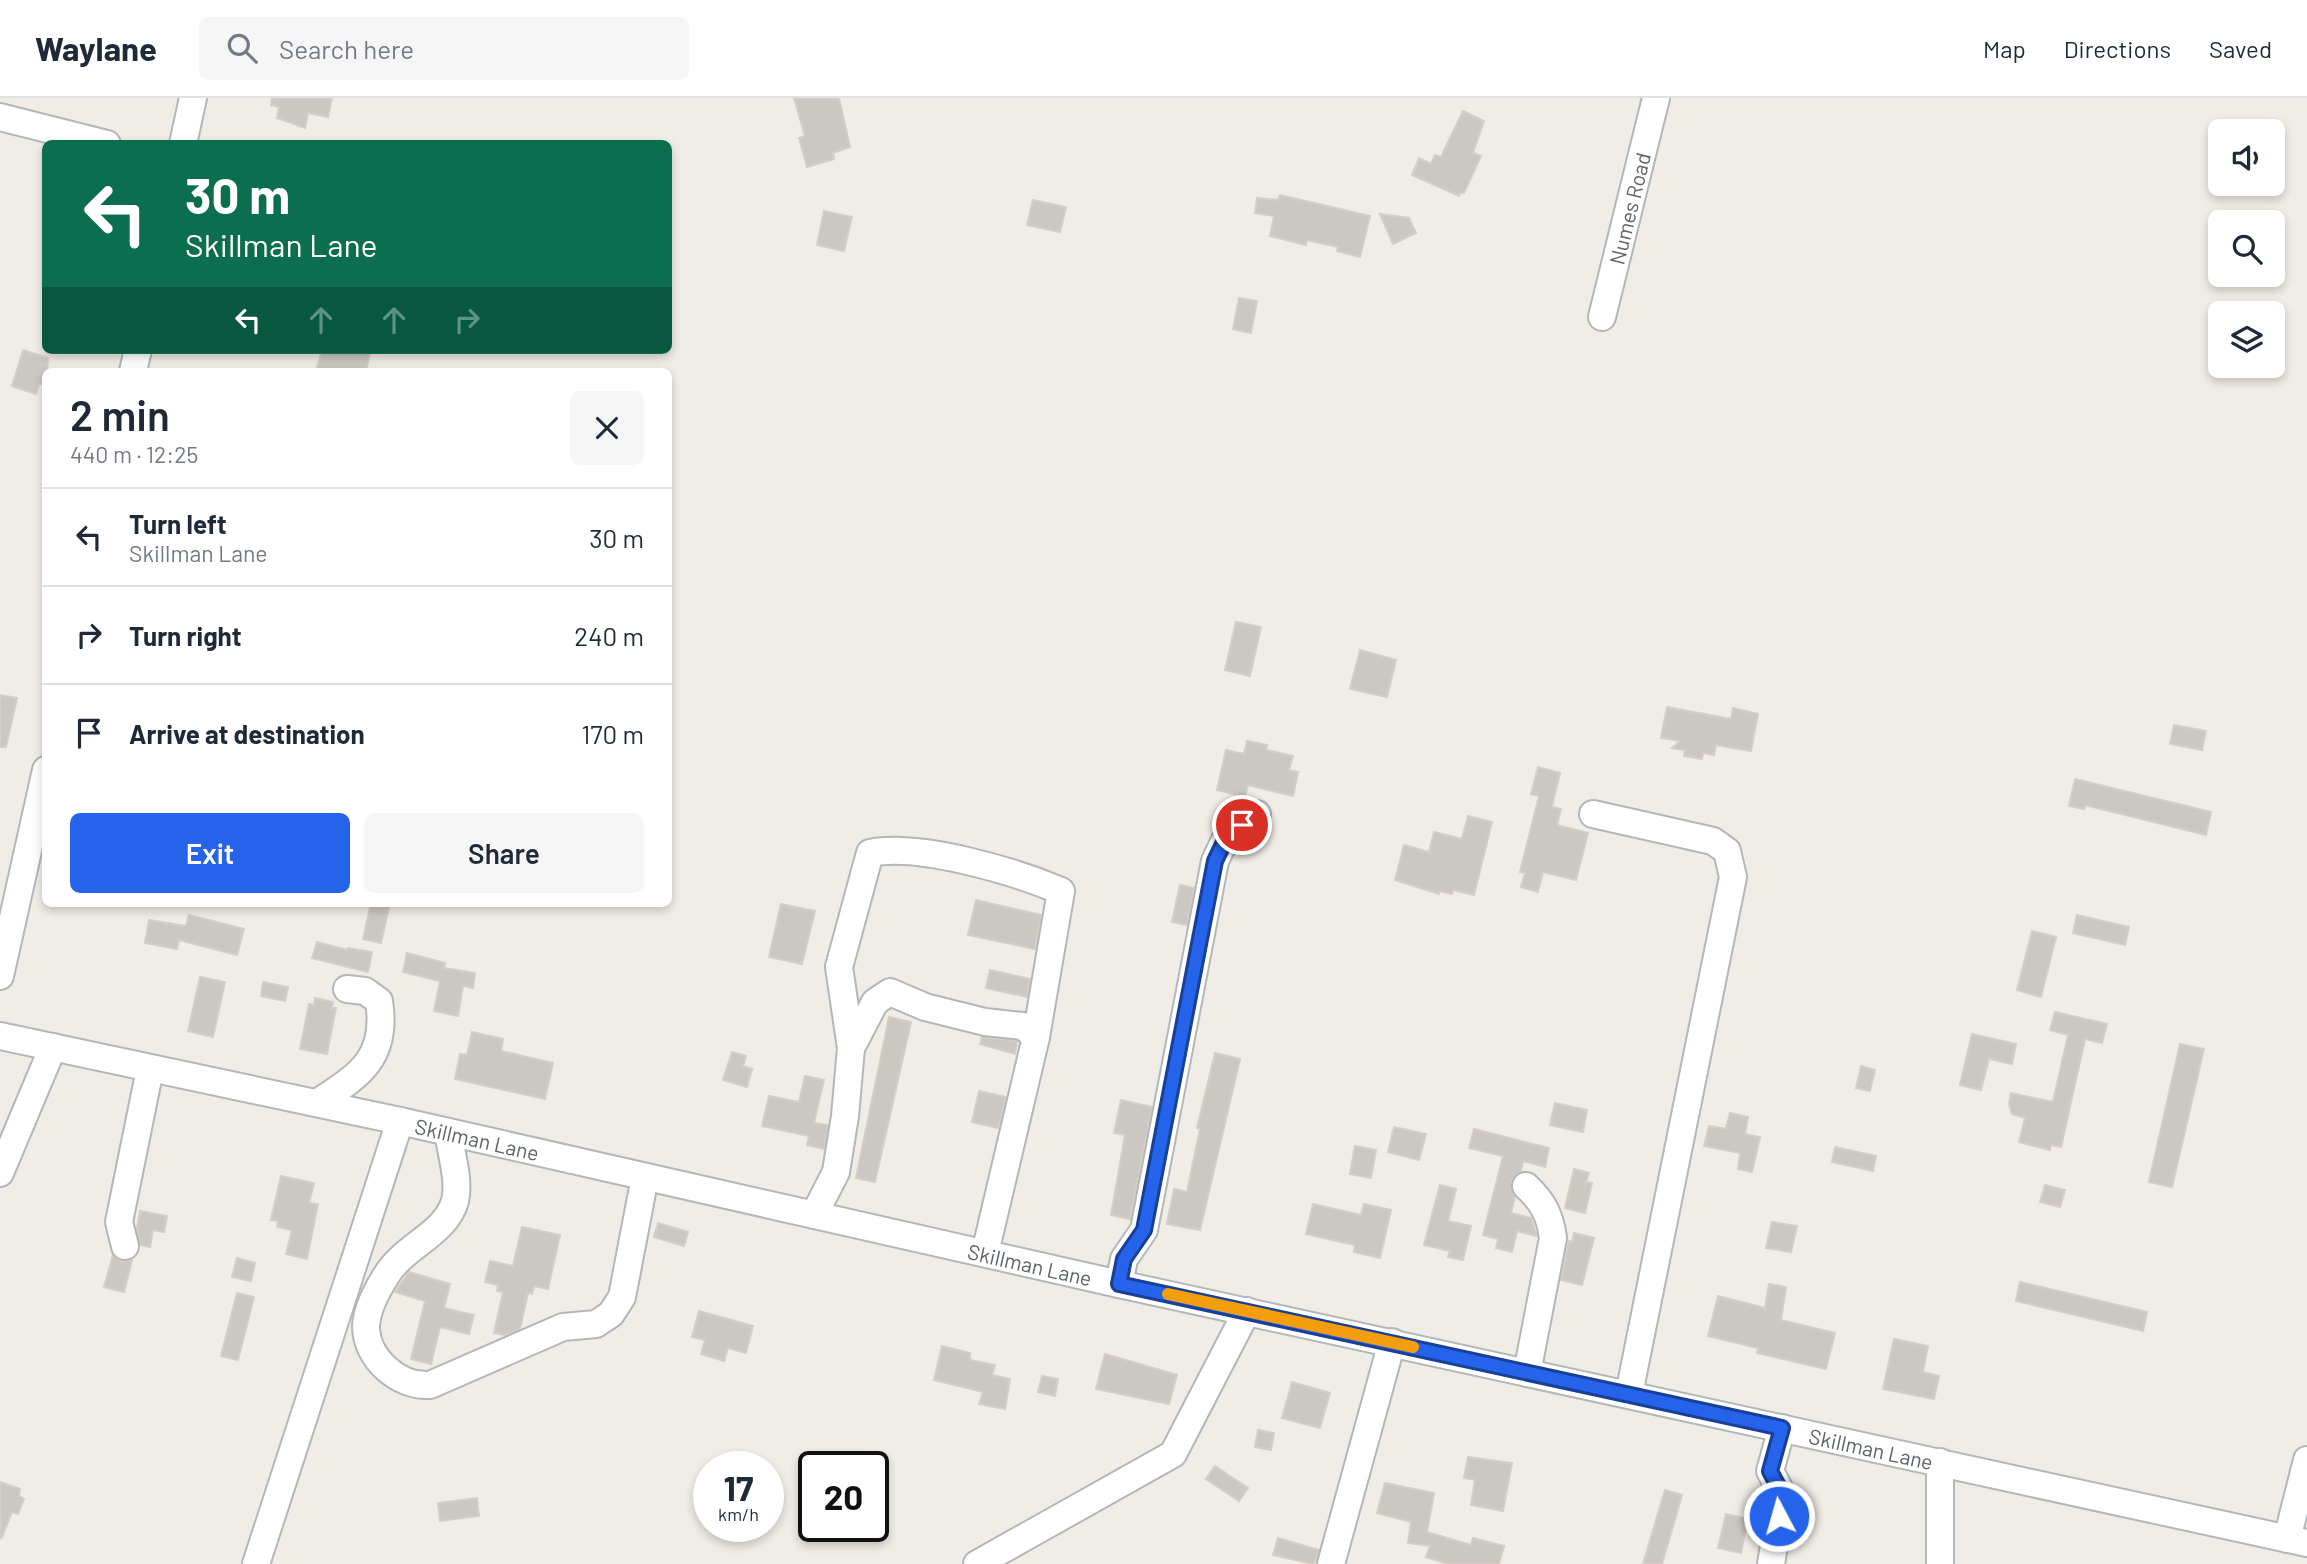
<!DOCTYPE html>
<meta charset="utf-8">
<style>
body{margin:0;font-family:Barlow,sans-serif;background:#f6f6f7;color:#1f2937;height:100vh;display:flex;flex-direction:column;font-size:26px;white-space:nowrap}
*{box-sizing:border-box;margin:0}
p{font-size:23px;color:#747a83}
.icon{flex:none;width:38px;height:38px;fill:none;stroke:currentColor;stroke-width:2;stroke-linecap:round;stroke-linejoin:round}
.map{position:relative;flex:1;overflow:hidden}
.drawer{position:absolute;left:42px;top:270px;width:630px;height:539px;display:flex;flex-direction:column;background:#fff;border-radius:10px;box-shadow:0 4px 10px #0003}
.drawer>*{flex:none}
.banner{position:absolute;left:42px;top:42px;width:630px;height:214px;border-radius:10px;box-shadow:0 4px 10px #0003;background:#0b6e4f;color:#fff;overflow:hidden}
.buttons{position:absolute;left:2208px;top:21px;display:grid;gap:14px}
.buttons a{display:grid;place-items:center;width:77px;height:77px;border-radius:10px;background:#fff;box-shadow:0 4px 10px #0003;font-size:35px}
.speed{position:absolute;left:693px;top:1353px;display:flex;gap:14px;font-size:35px;font-weight:700;text-align:center}
.speed>*{display:grid;place-content:center;width:91px;height:91px;border-radius:50%;background:#fff;box-shadow:0 4px 10px #0003;line-height:1}
.speed small{font-size:18px;font-weight:400}
.speed .limit{border:4px solid #111;border-radius:10px;background:#fff;color:#111}
.pin{position:absolute;display:grid;place-items:center;width:60px;height:60px;color:#fff;margin:-30px;border:4px solid #fff;border-radius:50%;box-shadow:0 2px 7px #0007}
.me{position:absolute;width:77px;margin:-38px;rotate:354deg;stroke-linejoin:round;filter:drop-shadow(0 0 5px #0008)}
.turn{display:flex;align-items:center;gap:24px;height:147px;padding:0 28px;font-size:32px}
.turn .icon{width:91px;height:91px;stroke-width:2.5}
.turn b{display:block;font-size:49px;line-height:60px}
.lanes{display:flex;align-items:center;height:66px;padding:0 28px;background:#0003;justify-content:center;gap:35px;direction:ltr}
.lanes .off{opacity:.35}
.round{display:grid;place-items:center;flex:none;width:74px;height:74px;border-radius:10px;background:#f6f6f7}
.summary{display:flex;align-items:center;justify-content:space-between;height:119px;padding:0 28px}
h1{font-size:42px;font-weight:600;line-height:52px}
.cta{display:flex;gap:14px;margin-top:auto;padding:14px 28px}
.cta a{flex:1;height:80px;border-radius:10px;background:#2563eb;color:#fff;font-size:28px;font-weight:600;line-height:80px;text-align:center}
.cta a+a{background:#f6f6f7;color:#1f2937}
ul{padding:0;list-style:none}
li{display:flex;align-items:center;gap:21px;height:98px;padding:0 28px;border-top:2px solid #e0e1e3}
li div{flex:1}
li b{display:block;font-size:26px}
li em{font-style:normal}
header{display:flex;align-items:center;gap:42px;box-sizing:border-box;height:98px;padding:0 35px;background:#fff;border-bottom:2px solid #e0e1e3}
header strong{font-size:33px}
nav{display:flex;gap:38px;margin-inline-start:auto;font-size:24px}
.search{width:490px;height:63px;background:#f6f6f7;display:flex;align-items:center;gap:18px;box-sizing:border-box;padding:0 24px;border-radius:10px;color:#747a83;font-size:26px}
.map>svg:first-child{display:block}
.building{fill:#cbc7c2;stroke:#d5cec4;stroke-width:2}
.lines{fill:none;stroke-linecap:round;stroke-linejoin:round}
.minor-casing{stroke:#b3b7bb;stroke-width:30}
.minor{stroke:#fff;stroke-width:26}
.route-casing{stroke:#184099;stroke-width:18}
.route{stroke:#2563eb;stroke-width:12}
.slow{stroke:#f59e0b;stroke-width:12}
.labels{text-anchor:middle;dominant-baseline:central;stroke-width:5;stroke-linejoin:round;paint-order:stroke}
.street-label{font-size:21px;fill:#5d6366;stroke:#fff}
</style>
<header>
<strong>Waylane</strong>
<div class="search"><svg class="icon" aria-label="search" viewBox="0 0 24 24"><circle cx="10" cy="10" r="6"/><path d="M15 15l6 6"/></svg>Search here</div>
<nav><a>Map</a><a>Directions</a><a>Saved</a></nav>
</header>
<div class="map">
<svg width="2307" height="1466" viewBox="0 0 2307 1466">
<rect width="100%" height="100%" fill="#f0ece6"/>
<!-- building -->
<path class="building" d="M272,0H332L328,19L308,15L305,30L277,20L279,9L271,7Z
M794,0H839L850,49L833,55L834,61L807,69L799,40L805,38Z
M1463,13L1484,23L1473,55L1481,58L1464,95L1461,94L1459,98L1412,77L1419,60L1431,66L1435,57L1441,59Z
M1280,97L1370,118L1360,159L1337,153L1338,149L1307,142L1306,147L1270,138L1274,118L1255,115L1257,100L1278,102Z
M1033,102L1066,109L1060,134L1027,127Z
M824,113L852,119L844,153L817,147Z
M1380,116L1409,120L1416,135L1393,146Z
M1239,200L1257,203L1251,235L1233,231Z
M23,252L48,260L46,287L39,286L36,296L12,288Z
M322,252H371L366,273H316Z
M1236,524L1261,529L1250,578L1225,572Z
M1360,552L1396,562L1387,599L1350,591Z
M0,597L17,600L6,649H0Z
M1667,609L1731,621L1733,610L1758,616L1751,653L1716,647L1714,657L1703,655L1702,661L1684,658L1685,652L1672,650L1680,643L1661,640Z
M2174,627L2206,633L2202,652L2170,646Z
M1247,643L1267,647L1266,652L1293,658L1289,672L1298,674L1293,698L1248,687L1245,699L1217,692L1226,652L1244,656Z
M1538,669L1560,675L1552,709L1561,711L1557,727L1588,735L1576,782L1543,774L1538,794L1521,789L1525,775L1520,774L1539,698L1531,696Z
M2075,681L2211,714L2206,737L2085,707L2084,711L2069,708Z
M1468,718L1492,724L1474,797L1453,792L1452,796L1440,793L1439,796L1395,782L1404,747L1429,754L1434,734L1462,741Z
M1180,787L1194,790L1187,827L1172,824Z
M976,802L1041,817L1035,851L968,837Z
M371,805H390L381,845L363,841Z
M781,806L815,813L802,866L769,859Z
M189,817L244,831L237,857L179,842L177,851L145,845L149,822L186,828Z
M2077,817L2129,829L2125,847L2073,835Z
M2032,833L2056,839L2041,899L2017,892Z
M317,844L347,852L348,850L372,854L368,874L312,860Z
M407,855L445,865L444,870L475,875L473,890L463,888L458,918L434,913L440,883L403,874Z
M990,872L1030,881L1027,899L986,890Z
M200,879L225,884L213,939L188,933Z
M263,884L288,889L285,903L261,898Z
M315,900L333,904L332,910H336L327,956L300,951L309,906L314,907Z
M2055,914L2107,926L2102,945L2085,941L2061,1049L2051,1047L2050,1052L2019,1044L2025,1020L2012,1016L2009,1006L2011,995L2053,1004L2068,937L2050,932Z
M889,919L911,924L875,1084L856,1080Z
M472,934L503,941L501,953L553,965L545,1001L455,981L460,956L467,957Z
M1972,936L2016,946L2012,966L1989,961L1981,992L1960,987Z
M982,939L1017,943L1015,956L980,946Z
M2180,946L2204,951L2172,1089L2149,1084Z
M732,954L746,958L743,968L752,971L747,989L723,982Z
M1215,955L1240,961L1200,1132L1167,1126L1174,1091L1187,1094L1200,1031L1197,1030Z
M1861,968L1875,972L1870,993L1856,990Z
M805,978L824,982L814,1025L828,1027L824,1051L807,1047L809,1038L762,1028L769,998L799,1004Z
M979,993L1006,999L998,1030L972,1024Z
M1121,1002L1152,1009L1130,1121L1111,1117L1125,1037L1114,1035Z
M1555,1005L1587,1012L1583,1034L1550,1027Z
M1730,1015L1748,1019L1745,1036L1760,1039L1752,1074L1738,1071L1740,1055L1704,1048L1709,1028L1726,1031Z
M1394,1029L1426,1036L1419,1062L1388,1054Z
M1474,1031L1549,1050L1545,1069L1523,1063L1521,1073L1511,1083L1515,1099L1511,1115L1531,1120L1537,1138L1517,1133L1512,1154L1496,1150L1498,1141L1483,1137L1503,1058L1469,1050Z
M1355,1048L1376,1052L1371,1080L1350,1076Z
M1835,1049L1876,1058L1873,1073L1832,1064Z
M1574,1071L1589,1075L1586,1084L1592,1085L1585,1115L1565,1110Z
M281,1078L314,1085L309,1105L318,1106L307,1161L286,1156L292,1132L277,1129L278,1123L271,1122Z
M1440,1087L1456,1091L1448,1123L1471,1128L1463,1162L1448,1159L1450,1153L1424,1147Z
M2045,1087L2065,1092L2060,1109L2040,1104Z
M1313,1106L1361,1117L1364,1106L1391,1112L1380,1160L1354,1154L1355,1147L1306,1136Z
M140,1113L167,1118L164,1134L153,1132L150,1149L140,1147L137,1130Z
M1772,1124L1797,1128L1791,1154L1766,1150Z
M658,1125L688,1134L684,1148L654,1139Z
M522,1129L560,1137L548,1191L534,1188L532,1196L528,1195L520,1231L505,1237L494,1235L503,1194L497,1193L498,1187L485,1184L490,1163L513,1168Z
M1574,1135L1594,1140L1582,1187L1561,1182L1569,1143L1572,1144Z
M113,1157L121,1163L132,1162L124,1194L104,1189Z
M237,1160L255,1165L251,1183L232,1179Z
M409,1174L450,1186L444,1210L474,1217L469,1236L440,1229L431,1266L411,1261L425,1203L395,1194Z
M2020,1184L2147,1214L2143,1233L2016,1203Z
M1769,1186L1786,1189L1781,1222L1835,1235L1826,1271L1757,1255L1758,1250L1708,1238L1718,1198L1765,1210Z
M237,1195L254,1199L238,1262L221,1258Z
M699,1213L753,1228L746,1255L728,1250L724,1263L701,1256L705,1242L692,1239Z
M1894,1241L1928,1248L1923,1274L1939,1278L1934,1301L1883,1291Z
M942,1248L970,1255V1262L995,1267L992,1277L1010,1281L1005,1311L979,1306L983,1294L934,1282Z
M1105,1256L1177,1277L1169,1306L1096,1291Z
M1042,1278L1058,1281L1055,1298L1038,1294Z
M1292,1284L1330,1295L1320,1330L1282,1320Z
M1258,1332L1274,1335L1271,1352L1255,1349Z
M1468,1359L1512,1365L1503,1413L1471,1407L1475,1382L1464,1380Z
M1215,1368L1248,1390L1239,1403L1206,1381Z
M0,1384L20,1391L19,1398L24,1401L18,1416L12,1414L1,1441Z
M1385,1385L1434,1395L1427,1434L1471,1447L1473,1440L1504,1448L1499,1466H1448L1426,1459L1430,1448L1408,1445L1411,1424L1377,1415Z
M1665,1392L1682,1397L1662,1466H1643Z
M477,1400L479,1418L440,1423L438,1405Z
M1726,1416L1748,1421L1741,1455L1718,1450Z
M1278,1440L1319,1452L1314,1466L1273,1457Z"/>
<g class="lines">
<!-- minor casing -->
<g class="minor-casing">
<g id="minor">
<path d="M0,19L107,46"/>
<path d="M183,46L193,0"/>
<path id="s1" d="M1602,219L1656,0"/>
<path d="M133,273L138,252"/>
<path d="M1593,716L1713,743L1727,753L1733,779L1629,1296"/>
<path d="M0,878L46,672"/>
<path id="s2" d="M0,938L400,1023L1119,1186L2307,1445"/>
<path d="M851,950L875,904L890,894L925,909L985,924L1023,928L1036,939"/>
<path d="M317,1005C360,977 388,960 379,903L365,893L347,891"/>
<path d="M448,1034C451,1055 460,1083 455,1103C446,1136 402,1149 386,1178C377,1192 367,1211 366,1228C366,1260 398,1289 430,1287L563,1229L596,1226L611,1216L622,1199L645,1079"/>
<path d="M0,1075L53,949"/>
<path d="M1526,1088C1543,1104 1550,1117 1553,1140L1527,1275"/>
<path d="M814,1117L836,1074L845,1018L851,950L839,869L870,755C919,745 1014,773 1061,793L1036,939L985,1155"/>
<path d="M125,1148L119,1124L150,971"/>
<path d="M1119,1186L1124,1161L1144,1132L1215,763L1227,738L1257,716"/>
<path d="M1940,1364V1466"/>
<path d="M2287,1441L2307,1362"/>
<path d="M256,1466L400,1023"/>
<path d="M977,1466L1173,1356L1247,1213"/>
<path d="M1331,1466L1392,1244"/>
<path d="M1771,1466L1779,1418V1390L1770,1373L1782,1330"/>
</g>
</g>
<!-- minor -->
<use href="#minor" class="minor"/>
</g>
<g class="lines">
<!-- route casing -->
<g class="route-casing">
<path id="route" d="M1242,727L1227,738L1215,763L1144,1132L1124,1161L1119,1186L1782,1330L1770,1373L1779,1390V1418"/>
</g>
<!-- route -->
<use href="#route" class="route"/>
<!-- slow -->
<path class="slow" d="M1168,1196L1413,1249"/>
</g>
<g class="labels">
<!-- street labels -->
<g class="street-label">
<text stroke="none"><textPath href="#s1" startOffset="112">Numes Road</textPath></text>
<text stroke="none"><textPath href="#s2" startOffset="488">Skillman Lane</textPath></text>
<text stroke="none"><textPath href="#s2" startOffset="1055">Skillman Lane</textPath></text>
<text stroke="none"><textPath href="#s2" startOffset="1916">Skillman Lane</textPath></text>
</g>
</g>
</svg>
<div class="buttons">
<a><svg class="icon" aria-label="sound" viewBox="0 0 24 24"><path d="M4 9h4l5-4v14l-5-4H4zM17 9q2 3 0 6"/></svg></a>
<a><svg class="icon" aria-label="search" viewBox="0 0 24 24"><circle cx="10" cy="10" r="6"/><path d="M15 15l6 6"/></svg></a>
<a><svg class="icon" aria-label="layers" viewBox="0 0 24 24"><path d="M12 4l9 5-9 5-9-5zM3 14l9 5 9-5"/></svg></a>
</div>
<div class="speed"><div>17<small>km/h</small></div><div class="limit">20</div></div>
<div class="pin" style="left:1242px;top:727px;background:#d93025"><svg class="icon" aria-label="arrive" viewBox="0 0 24 24"><path d="M6 21V4h12l-3 4 3 4H6"/></svg></div>
<svg class="me" style="left:1779px;top:1418px" viewBox="-20 -20 40 40"><circle r="17" fill="#2563eb" stroke="#fff" stroke-width="3"/><path d="M0-11L8 9 0 5-8 9z" fill="#fff"/></svg>
<div class="banner">
<div class="turn"><svg class="icon" aria-label="left" viewBox="0 0 24 24"><path d="M17 20v-9H6M10 6l-5 5 5 5"/></svg><div><b>30 m</b>Skillman Lane</div></div>
<div class="lanes"><svg class="icon" aria-label="left" viewBox="0 0 24 24"><path d="M17 20v-9H6M10 6l-5 5 5 5"/></svg><svg class="icon off" aria-label="ahead" viewBox="0 0 24 24"><path d="M12 20V5M6 11l6-6 6 6"/></svg><svg class="icon off" aria-label="ahead" viewBox="0 0 24 24"><path d="M12 20V5M6 11l6-6 6 6"/></svg><svg class="icon off" aria-label="right" viewBox="0 0 24 24"><path d="M7 20v-9h11M14 6l5 5-5 5"/></svg></div>
</div>
<section class="drawer">
<div class="summary"><div><h1>2 min</h1><p>440 m · 12:25</p></div><a class="round"><svg class="icon" aria-label="close" viewBox="0 0 24 24"><path d="M6 6l12 12M18 6L6 18"/></svg></a></div>
<ul>
<li><svg class="icon" aria-label="left" viewBox="0 0 24 24"><path d="M17 20v-9H6M10 6l-5 5 5 5"/></svg><div><b>Turn left</b><p>Skillman Lane</p></div><em>30 m</em></li>
<li><svg class="icon" aria-label="right" viewBox="0 0 24 24"><path d="M7 20v-9h11M14 6l5 5-5 5"/></svg><div><b>Turn right</b></div><em>240 m</em></li>
<li><svg class="icon" aria-label="arrive" viewBox="0 0 24 24"><path d="M6 21V4h12l-3 4 3 4H6"/></svg><div><b>Arrive at destination</b></div><em>170 m</em></li>
</ul>
<div class="cta"><a>Exit</a><a>Share</a></div>
</section>
</div>
